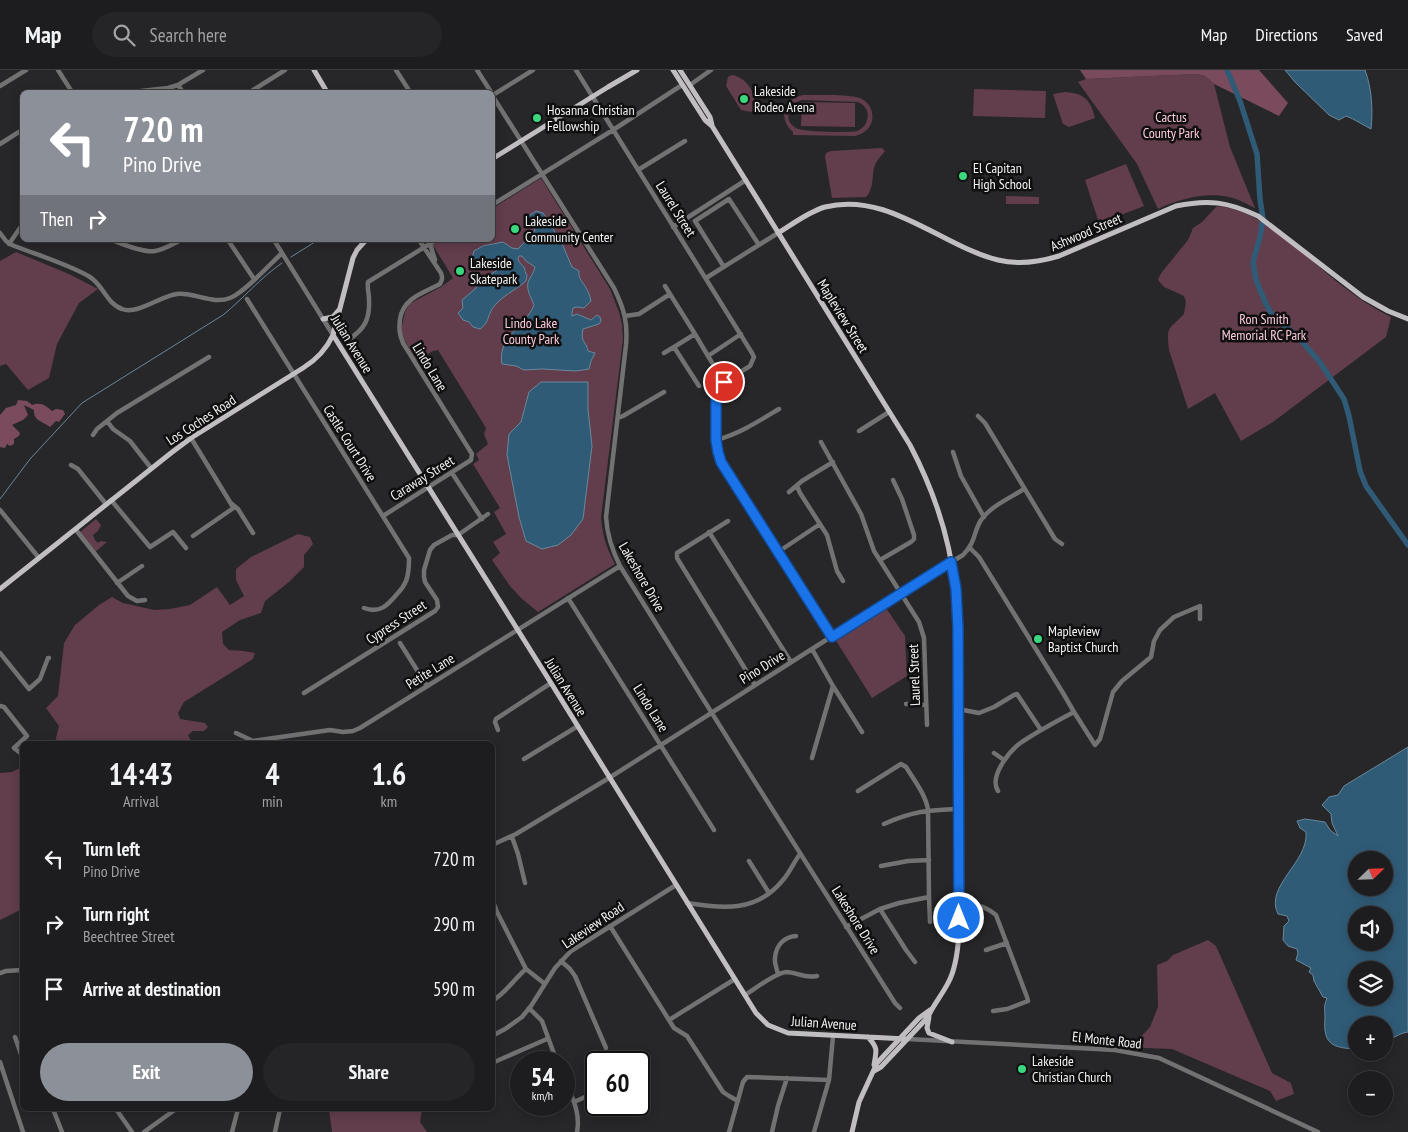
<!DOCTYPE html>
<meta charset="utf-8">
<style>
body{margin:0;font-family:"PT Sans Narrow",sans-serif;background:#252528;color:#f1f3f6;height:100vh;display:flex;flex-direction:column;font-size:19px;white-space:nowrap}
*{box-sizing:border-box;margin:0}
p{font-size:16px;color:#a0a1a4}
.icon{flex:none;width:28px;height:28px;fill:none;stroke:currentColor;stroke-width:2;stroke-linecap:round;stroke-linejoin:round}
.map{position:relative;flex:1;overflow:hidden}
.side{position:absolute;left:20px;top:671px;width:475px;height:370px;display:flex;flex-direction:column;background:#1d1c1f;border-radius:8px;box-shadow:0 2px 12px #0003,0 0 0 1px #3b3a3d}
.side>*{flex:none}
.hud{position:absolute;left:20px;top:20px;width:475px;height:152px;border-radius:8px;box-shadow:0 2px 12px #0003,0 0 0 1px #3b3a3d;background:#8c9099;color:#fff;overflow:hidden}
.needle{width:32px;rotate:67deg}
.tools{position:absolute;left:1348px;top:781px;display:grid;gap:10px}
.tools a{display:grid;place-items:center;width:45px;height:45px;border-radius:50%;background:#1d1c1f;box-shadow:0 2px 12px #0003,0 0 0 1px #3b3a3d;font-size:25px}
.speed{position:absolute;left:510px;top:981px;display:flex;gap:10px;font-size:25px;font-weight:700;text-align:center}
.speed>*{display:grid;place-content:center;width:65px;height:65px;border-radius:50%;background:#1d1c1f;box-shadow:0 2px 12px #0003,0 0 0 1px #3b3a3d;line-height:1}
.speed small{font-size:12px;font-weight:400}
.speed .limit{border:2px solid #111;border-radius:8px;background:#fff;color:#111}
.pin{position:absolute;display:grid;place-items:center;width:42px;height:42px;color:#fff;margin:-21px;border:2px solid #fff;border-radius:50%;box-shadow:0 1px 5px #0007}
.me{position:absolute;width:55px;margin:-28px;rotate:0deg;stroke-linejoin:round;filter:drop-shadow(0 0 4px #0008)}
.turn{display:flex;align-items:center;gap:18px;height:105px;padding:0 20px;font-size:22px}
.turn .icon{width:65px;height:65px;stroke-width:2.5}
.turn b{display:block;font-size:35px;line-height:42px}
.then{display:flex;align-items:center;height:48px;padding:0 20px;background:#0003;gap:10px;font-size:19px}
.eta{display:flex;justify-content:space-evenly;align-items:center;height:85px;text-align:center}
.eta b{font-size:30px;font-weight:700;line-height:35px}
.primary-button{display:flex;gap:10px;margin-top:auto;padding:10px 20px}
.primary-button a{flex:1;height:58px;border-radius:30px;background:#8c9099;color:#fff;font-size:20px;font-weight:700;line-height:58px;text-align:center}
.primary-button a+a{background:#252528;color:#f1f3f6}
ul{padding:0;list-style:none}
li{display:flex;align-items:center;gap:15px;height:65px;padding:0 20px}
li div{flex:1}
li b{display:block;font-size:19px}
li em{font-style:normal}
header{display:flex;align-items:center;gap:30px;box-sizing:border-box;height:70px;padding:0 25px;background:#1d1c1f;border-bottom:1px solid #3b3a3d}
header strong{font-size:24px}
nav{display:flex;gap:28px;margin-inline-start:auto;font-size:18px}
.search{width:350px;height:45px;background:#252528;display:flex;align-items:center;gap:12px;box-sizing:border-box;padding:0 18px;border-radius:28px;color:#a0a1a4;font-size:19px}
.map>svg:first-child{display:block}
.green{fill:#623d4b;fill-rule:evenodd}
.forest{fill:#794b5d}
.water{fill:#305b77;stroke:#6a889c;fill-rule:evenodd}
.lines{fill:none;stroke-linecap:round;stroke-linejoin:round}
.stream{stroke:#6a889c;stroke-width:1}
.river{stroke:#305b77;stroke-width:5.5}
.minor{stroke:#737273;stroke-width:4.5}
.major{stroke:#c1bec1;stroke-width:5}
.route-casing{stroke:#114b97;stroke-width:12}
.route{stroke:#1a73e8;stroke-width:9}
.poi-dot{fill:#3bd77e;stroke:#100f10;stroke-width:2}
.labels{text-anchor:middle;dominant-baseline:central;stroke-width:5;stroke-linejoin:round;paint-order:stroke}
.poi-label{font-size:14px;fill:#f2f2f3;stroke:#100f10;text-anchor:start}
.park-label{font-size:14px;fill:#facadb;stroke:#100f10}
.street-label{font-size:14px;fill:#f2f2f3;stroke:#100f10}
</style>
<header>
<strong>Map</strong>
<div class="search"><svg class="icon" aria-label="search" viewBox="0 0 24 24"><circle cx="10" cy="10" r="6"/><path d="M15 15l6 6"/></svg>Search here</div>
<nav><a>Map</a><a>Directions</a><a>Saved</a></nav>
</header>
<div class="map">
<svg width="1408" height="1062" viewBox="0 0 1408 1062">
<rect width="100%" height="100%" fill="#272629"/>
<!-- green -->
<path class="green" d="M1196,4L1205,6L1214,14L1230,77L1255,138C1247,134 1238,129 1229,127C1206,122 1179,129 1158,139L1137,94L1078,12L1086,9Z
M732,5C748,8 757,24 754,40L751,42L741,40L726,16L728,7Z
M974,19L1046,21L1045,48L973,46Z
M1065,22C1084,23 1091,30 1095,48L1069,57L1063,54L1053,24Z
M804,25C817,25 850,24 860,28C869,32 874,41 872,51C870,59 863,64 855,66L793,65V62C777,48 784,27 804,25ZM802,30L858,32C865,35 870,42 867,50C866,55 862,59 857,61C851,63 801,62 796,58C782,50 789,33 802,30Z
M802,32L855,33V57L801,56Z
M882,78L885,81C882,85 877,90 875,95C871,105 875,118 866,127L832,128L825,87L826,83L831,81Z
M1126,94L1144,136L1103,152L1099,153L1085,110Z
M541,108L610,219L619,242L622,254L623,269L601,448C603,467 606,477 615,494L538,542L521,528L510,516L492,490L500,483L493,472L506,464L494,442L500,438L473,394L479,390L476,384L488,374L484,364L486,358L438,280L433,281L417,291L402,266L401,260L405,242L409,234L441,217L453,208L433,175L441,170H492L493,138Z
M1006,126L1039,127V134H1006Z
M1217,136C1259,139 1298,180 1330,206C1349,222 1369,236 1391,247L1386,267L1273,352L1241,371L1215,323L1188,339L1169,280C1166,255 1169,260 1184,244L1186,232L1184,226L1164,217L1158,210L1159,207L1162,202L1188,170L1193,158L1202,152Z
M16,182L69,204L98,219L79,233L57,274L49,308L28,320L6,294L0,296V191Z
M96,449L101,455L98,461L93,465L95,470L98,473L101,471L107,472L95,482L80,462Z
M298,464L310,467L313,474L304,485V497L289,512L265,531L261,543L240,550L222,562L223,574L229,580L244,581L255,583L253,589L184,632L178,643L180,649L205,653L208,657L204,661H193L188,665L191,671L198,674H53L55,672L59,656L46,638L58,626L64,573L75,555L99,535L112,527L123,533L154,540L170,539L190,535L217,517L230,535L244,526L236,510V499L251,487Z
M886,538L905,566L907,606L872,628L835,569Z
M22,697V839L0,850V703L12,702Z
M1208,870L1216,876L1272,1003L1291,1013L1294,1024L1276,1031L1270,1021L1172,979L1145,978L1133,975L1150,957L1158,937L1157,895L1167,891L1173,885Z
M337,1039H422L420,1052L427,1062H332L329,1040Z"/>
<!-- forest -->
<path class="forest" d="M1080,0H1259L1288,33L1279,46L1214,14L1205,6L1196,4L1086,9Z
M18,330L27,331L32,335C41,332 45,335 52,341L56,339L63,340L65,344L59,352L56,351L50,357C42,351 33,351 34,340L24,335L28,345L23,350L12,355L20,363L19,366L14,369V374L10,376L7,374L5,378L0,377V345L6,338L16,335Z"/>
<!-- water -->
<path class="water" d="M1285,0H1365C1372,19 1373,40 1371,59L1353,49L1346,46L1339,50L1329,45L1295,12Z
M536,141L543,143L548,150L563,176L572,197L579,201C578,210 583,211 586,218C589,222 590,227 591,231L584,238L577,237L573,238L572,243V246L577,244L591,250L597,245L600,247L601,251L599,254L583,259C580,273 586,270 588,281L595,283L591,291L589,299L576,301L542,299L524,300L516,296L502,294C497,266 525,258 534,235C531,227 524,217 530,208C532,204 534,202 535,197L526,191L522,186H519L518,188C519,193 521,194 524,197C525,200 525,203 527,205L526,211C515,221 502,225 492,239C488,246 488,254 480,259L473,257L469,252L463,250L458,243L463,238L462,230L475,219L483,209L496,201L499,194L496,190C487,191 479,195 472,188L474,181L483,176L503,172L512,178L518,179L534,162L535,159L528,147L530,145Z
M541,312H588V339L592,376L583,449L571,465L558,475L542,479L526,471L519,447L507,385L509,364L521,352L529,322Z
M1408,677V962C1399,963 1392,970 1384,971V955H1356V979C1331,978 1323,973 1325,948C1325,939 1323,938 1327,928L1323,927L1314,911L1313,905L1309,902L1311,898L1296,890L1298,883L1297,879L1288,876L1283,870L1284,856L1289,851L1287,846L1278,844C1264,816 1309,792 1306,762L1300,758L1297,751L1305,749L1325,752L1330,760L1338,766L1332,753L1331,744L1322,735L1329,727L1338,725L1344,716ZM1356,790H1384V818H1356ZM1356,845H1384V872H1356ZM1356,900H1384V928H1356Z"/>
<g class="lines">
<!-- stream -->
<path class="stream" d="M291,187L318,170
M0,429L30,389L82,333L223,245C244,228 260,208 282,193"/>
<!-- river -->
<path class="river" d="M1227,0L1240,31L1257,84L1260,129L1263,149L1260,167L1253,192L1256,210L1266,234L1271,243L1276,249L1296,265L1319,291L1344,329L1349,346L1360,401L1366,416L1408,475"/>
<!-- minor -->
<path class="minor" d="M58,0L72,22
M396,0L410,22
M477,0L491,22
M533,0L493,25H492L614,218C624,239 628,252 626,275L606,447C607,465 612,480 620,496L750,704L895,933L900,938
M576,0L752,283L754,287L750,296L724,312L716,323L717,376L721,391L727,403L832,567
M178,15L183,22
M690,15L711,0
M0,16L26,0
M132,22L168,18L178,15L203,0
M250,22L285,0
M0,74L22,60
M638,100L685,71
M492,135L613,60L682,15
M673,157L746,110
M0,163L6,171L12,175C37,185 68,194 90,207C103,215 107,234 122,239C138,245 160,226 177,224C194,222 213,235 230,228C245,222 269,195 282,183
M112,170C121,174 145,183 155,181C163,180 173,174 181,170
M228,170L254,209
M274,170L333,265
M118,172L128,170
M432,172L431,177L435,190
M9,174L22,155
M724,197L695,151L729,129L759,175
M706,208L778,163
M670,224L695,264
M247,229L409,488C409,496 409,504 406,511C404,516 401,520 397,524C388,535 380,544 364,538
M625,246L639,244L670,224L665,216
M348,270C365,259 370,249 369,229C369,223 367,218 368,212L436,170
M664,283L674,277
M724,312L708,286L741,264
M699,316L674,277L695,264L708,286
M978,346L985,353L1055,469L1062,474
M618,348L623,346L664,322
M107,351L113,359L130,371L151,398
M859,361L889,342
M93,365L97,359L117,343L209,287
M191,368L233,437L232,439L193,466
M716,370C739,364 759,351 779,339
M821,372L861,444L874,481L919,552L924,568L927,655
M953,382L961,406L984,447
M71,395L78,399L106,434
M452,403L482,449
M797,416L800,423L827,465L837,501L843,511
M789,422L802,411L833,392
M111,430L150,477L173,462L186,478
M232,434L238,439L253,463
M0,440L39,488
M383,446L471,390L472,384L403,273C399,264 399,258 400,249C403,228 423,223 440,214C442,210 443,208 441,203L419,170
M728,451L677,483V488L755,615
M76,460L128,526L137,531L145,530
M709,462L791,592
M970,478L979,487L1063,623L1074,642L1095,675L1100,669L1113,622L1122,611L1151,587L1154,571L1160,560L1174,547L1200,536V549
M778,482L820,454
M880,490L911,472L914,469V465L902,429L893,410
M117,513L142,496
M568,528L714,760
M400,573L427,616
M812,579L833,616L862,662
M0,583L29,619L40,609L48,588H49
M304,623L435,541L438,537L437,530L425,512L424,507V500L430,480L434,475L452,465H458L488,444
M906,634L926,635
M0,636L4,637L27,666L14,678L19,682
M958,639L979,643L994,637L1014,625L1017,624L1041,660
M498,660L495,652L496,649L551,613
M236,663L253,671L330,660L343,662L353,661L360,658L620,496
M994,683L1004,690
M812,688L833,616
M524,689L578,656
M858,721L901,694L906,697C914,710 926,725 928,740L929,827L930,852
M998,721C989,707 1008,683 1019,674C1036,662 1055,652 1074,642
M884,754C913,741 928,740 959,739
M512,767L518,784L525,813
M492,775L516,764L609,708L900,523L963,485C976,472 973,463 981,450C991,436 1010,428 1024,419
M749,791L769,823
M881,796L908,791L929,790
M492,829L497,842L526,899L545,914
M687,833C724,839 757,842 783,810C790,802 794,792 800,784
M959,833C974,834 984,835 996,845L1027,927L1028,931L1007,939L993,941
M880,839L906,880L915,892
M610,856L674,958L687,966L723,1022L729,1026L738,1031
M846,857L880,839L899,833L929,827
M986,880L1007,873
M561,891L570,899L575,906L606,978
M0,903L6,901L22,900
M778,904C777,899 774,893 775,888C776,875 784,867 796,866
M745,925C755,919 775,903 786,902C798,902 803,909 817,906
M492,931C506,923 514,909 526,899
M529,938L542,951L557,992
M669,950L735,909
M492,966L505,959L522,947L531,936L555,898L571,881L676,815
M15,967L22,987
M907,969L1115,980L1159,988L1318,1062
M0,992L23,1062
M492,993L547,969
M564,1007C571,1025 581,1042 577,1062
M574,1032L596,1022
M53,1039L62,1062
M116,1039L132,1062
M144,1062L176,1039
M232,1062L238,1039
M275,1062L280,1039
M729,1062L743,1012L747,1007L829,1010
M772,1062L778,1036L787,1008
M814,1062L829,1010L833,966"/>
<!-- major -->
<path class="major" d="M314,0L327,22
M673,0L705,50L712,56L910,375C933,419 950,468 955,518C961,567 958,617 958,666C958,731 959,797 959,863C958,879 956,899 948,913C942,925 933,935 928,947L881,997L874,1001
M680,0L710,47L712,55
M492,89L608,17L637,0
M778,163C793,154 808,142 825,137C888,121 941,176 998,190C1018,195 1039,192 1059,186L1176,136C1209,129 1228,132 1258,146L1363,227L1388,241L1408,249
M323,249L333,247L339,240
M333,265L551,613L756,943L768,955L788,963L907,969
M0,519L171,383L191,368L303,298C316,290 326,280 333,265L353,188L357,180L366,170
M929,947L927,958L929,963L952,972
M868,967C879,979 876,981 874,995
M852,1062L859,1032L877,993L919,948L930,940"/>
</g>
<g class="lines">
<!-- route casing -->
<g class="route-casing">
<path id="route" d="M724,312L716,323V370L718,382L721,392L832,567L951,492L956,519L958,558L959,848"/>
</g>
<!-- route -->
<use href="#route" class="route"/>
</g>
<!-- markers -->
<g class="poi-dot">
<circle cx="744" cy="29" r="5"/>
<circle cx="537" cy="48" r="5"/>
<circle cx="963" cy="106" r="5"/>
<circle cx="515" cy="159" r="5"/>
<circle cx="460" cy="201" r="5"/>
<circle cx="1038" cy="569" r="5"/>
<circle cx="1022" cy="999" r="5"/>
</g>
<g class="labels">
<!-- poi labels -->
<g class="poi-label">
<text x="754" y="21">Lakeside<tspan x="754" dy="16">Rodeo Arena</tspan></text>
<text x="547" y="40">Hosanna Christian<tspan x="547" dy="16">Fellowship</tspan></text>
<text x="973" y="98">El Capitan<tspan x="973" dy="16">High School</tspan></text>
<text x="525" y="151">Lakeside<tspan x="525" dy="16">Community Center</tspan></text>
<text x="470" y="193">Lakeside<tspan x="470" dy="16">Skatepark</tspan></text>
<text x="1048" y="561">Mapleview<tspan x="1048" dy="16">Baptist Church</tspan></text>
<text x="1032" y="991">Lakeside<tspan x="1032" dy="16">Christian Church</tspan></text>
</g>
<!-- park labels -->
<g class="park-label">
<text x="1171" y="47">Cactus<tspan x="1171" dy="16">County Park</tspan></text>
<text x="1264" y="249">Ron Smith<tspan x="1264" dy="16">Memorial RC Park</tspan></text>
<text x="531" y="253">Lindo Lake<tspan x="531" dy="16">County Park</tspan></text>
</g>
<!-- street labels -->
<g class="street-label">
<text transform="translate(676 139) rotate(58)">Laurel Street</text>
<text transform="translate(1086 162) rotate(-23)">Ashwood Street</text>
<text transform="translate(843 246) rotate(58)">Mapleview Street</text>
<text transform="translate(352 274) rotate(58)">Julian Avenue</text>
<text transform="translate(430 297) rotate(59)">Lindo Lane</text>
<text transform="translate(201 350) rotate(-33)">Los Coches Road</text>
<text transform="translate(350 373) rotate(58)">Castle Court Drive</text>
<text transform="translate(422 408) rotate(-32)">Caraway Street</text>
<text transform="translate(642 507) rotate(60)">Lakeshore Drive</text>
<text transform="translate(396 552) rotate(-33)">Cypress Street</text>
<text transform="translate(762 597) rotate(-32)">Pino Drive</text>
<text transform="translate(430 601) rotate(-32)">Petite Lane</text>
<text transform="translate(914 605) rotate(-92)">Laurel Street</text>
<text transform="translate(566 617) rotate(58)">Julian Avenue</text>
<text transform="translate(651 638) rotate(58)">Lindo Lane</text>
<text transform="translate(856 850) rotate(58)">Lakeshore Drive</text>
<text transform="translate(593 855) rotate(-34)">Lakeview Road</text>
<text transform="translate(824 953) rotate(4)">Julian Avenue</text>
<text transform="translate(1107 970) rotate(6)">El Monte Road</text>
</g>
</g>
</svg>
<div class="tools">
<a><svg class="needle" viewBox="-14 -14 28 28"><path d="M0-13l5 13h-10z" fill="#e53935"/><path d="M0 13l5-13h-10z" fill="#a0a1a4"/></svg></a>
<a><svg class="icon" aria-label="sound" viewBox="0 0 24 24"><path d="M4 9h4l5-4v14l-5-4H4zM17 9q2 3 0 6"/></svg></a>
<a><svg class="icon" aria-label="layers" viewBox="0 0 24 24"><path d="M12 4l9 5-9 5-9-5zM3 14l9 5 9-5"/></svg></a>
<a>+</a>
<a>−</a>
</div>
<div class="speed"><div>54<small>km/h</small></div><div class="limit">60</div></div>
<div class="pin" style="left:724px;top:312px;background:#d93025"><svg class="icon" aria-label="arrive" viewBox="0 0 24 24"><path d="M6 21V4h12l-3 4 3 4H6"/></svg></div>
<svg class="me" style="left:959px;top:848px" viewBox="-20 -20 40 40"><circle r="17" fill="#1a73e8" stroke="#fff" stroke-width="3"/><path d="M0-11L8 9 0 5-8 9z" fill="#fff"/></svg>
<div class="hud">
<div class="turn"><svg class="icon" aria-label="left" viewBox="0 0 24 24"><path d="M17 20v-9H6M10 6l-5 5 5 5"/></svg><div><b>720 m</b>Pino Drive</div></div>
<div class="then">Then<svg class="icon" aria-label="right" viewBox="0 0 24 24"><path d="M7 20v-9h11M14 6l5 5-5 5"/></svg></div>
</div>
<section class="side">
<div class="eta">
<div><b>14:43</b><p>Arrival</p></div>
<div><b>4</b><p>min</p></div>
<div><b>1.6</b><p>km</p></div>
</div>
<ul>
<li><svg class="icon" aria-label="left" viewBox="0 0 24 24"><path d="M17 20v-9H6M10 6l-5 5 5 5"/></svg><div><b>Turn left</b><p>Pino Drive</p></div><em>720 m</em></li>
<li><svg class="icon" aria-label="right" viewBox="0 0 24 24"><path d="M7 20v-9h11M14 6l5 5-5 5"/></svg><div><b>Turn right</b><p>Beechtree Street</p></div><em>290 m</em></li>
<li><svg class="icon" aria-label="arrive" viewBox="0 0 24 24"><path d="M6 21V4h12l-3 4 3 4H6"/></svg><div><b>Arrive at destination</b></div><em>590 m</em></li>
</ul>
<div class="primary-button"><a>Exit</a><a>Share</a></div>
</section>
</div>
